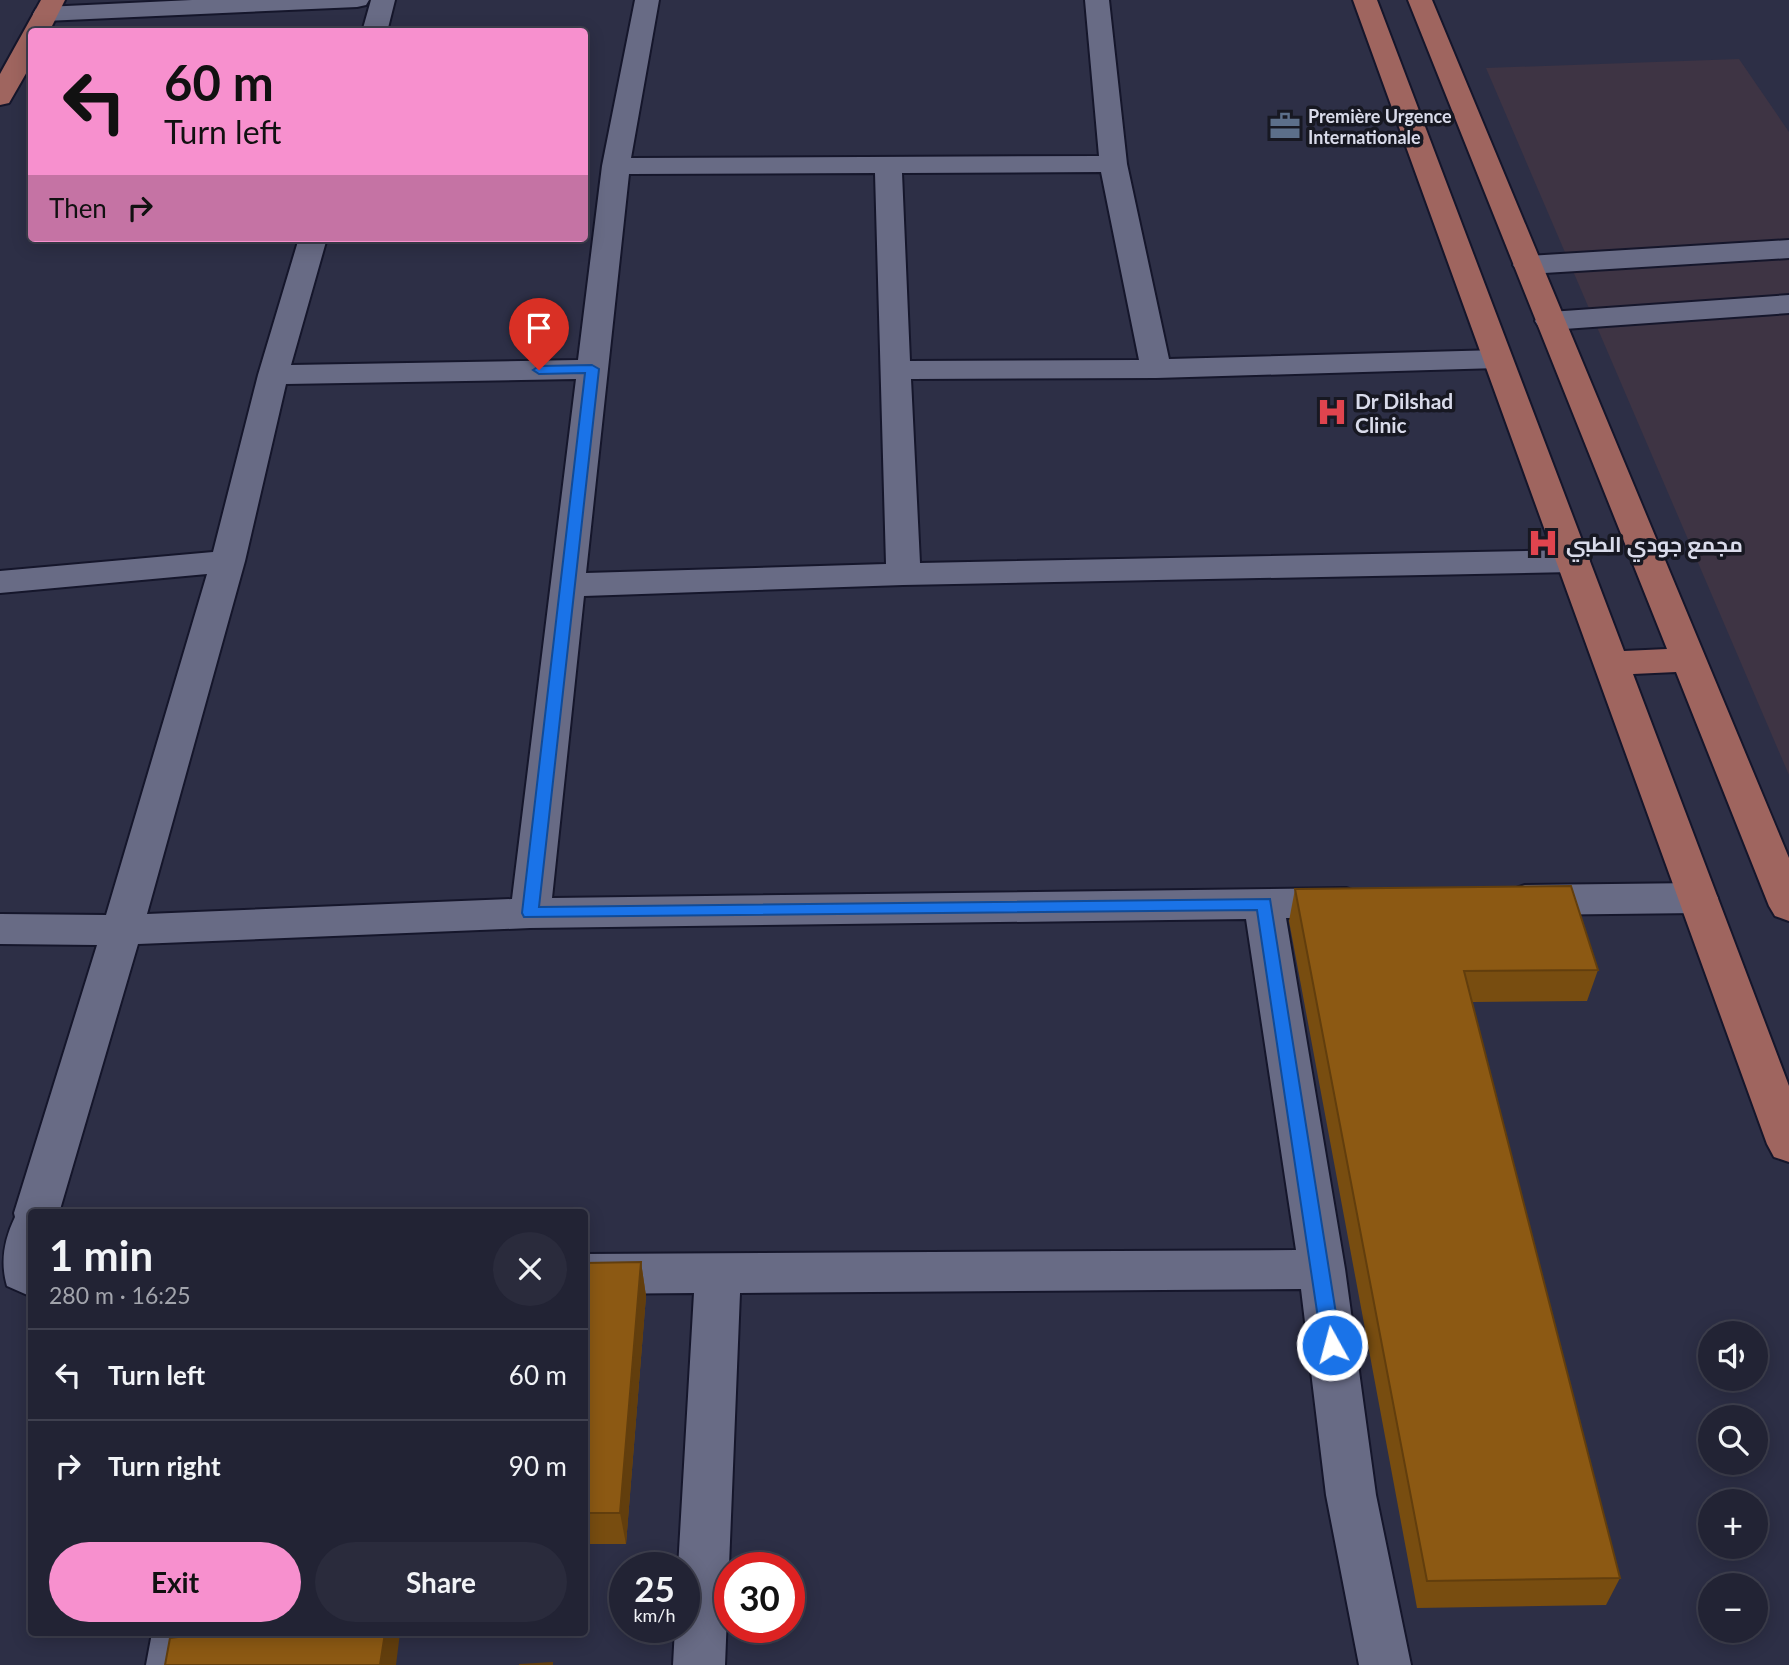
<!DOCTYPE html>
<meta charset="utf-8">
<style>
body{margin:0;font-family:Lato,Cairo,sans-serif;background:#2a2b3c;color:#f1f3f6;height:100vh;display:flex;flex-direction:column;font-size:26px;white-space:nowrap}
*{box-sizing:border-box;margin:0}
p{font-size:23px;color:#a2a4ac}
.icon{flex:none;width:38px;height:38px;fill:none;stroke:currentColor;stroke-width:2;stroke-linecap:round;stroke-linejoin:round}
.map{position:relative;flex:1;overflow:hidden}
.details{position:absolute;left:28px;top:1209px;width:560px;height:427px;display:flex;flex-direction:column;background:#222334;border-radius:7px;box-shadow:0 4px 18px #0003,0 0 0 2px #3f404f}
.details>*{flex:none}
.guide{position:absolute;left:28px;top:28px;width:560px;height:214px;border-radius:7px;box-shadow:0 4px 18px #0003,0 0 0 2px #3f404f;background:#f790ce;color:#111;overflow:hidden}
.buttons{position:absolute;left:1698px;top:1321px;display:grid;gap:14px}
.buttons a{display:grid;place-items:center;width:70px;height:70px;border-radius:50%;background:#222334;box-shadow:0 4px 18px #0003,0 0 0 2px #3f404f;font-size:35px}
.speed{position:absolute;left:609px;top:1552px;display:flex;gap:14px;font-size:35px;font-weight:700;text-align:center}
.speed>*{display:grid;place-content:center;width:91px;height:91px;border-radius:50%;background:#222334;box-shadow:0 4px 18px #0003,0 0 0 2px #3f404f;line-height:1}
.speed small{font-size:18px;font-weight:400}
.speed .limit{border:10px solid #d22;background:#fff;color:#111}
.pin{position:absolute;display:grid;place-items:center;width:60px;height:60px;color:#fff;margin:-72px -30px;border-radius:50% 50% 50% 0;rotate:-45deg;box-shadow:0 0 7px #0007}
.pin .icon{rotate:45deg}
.me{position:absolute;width:77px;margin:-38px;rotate:353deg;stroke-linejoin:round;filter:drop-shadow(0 0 5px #0008)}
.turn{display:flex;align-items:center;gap:24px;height:147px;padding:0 21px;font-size:32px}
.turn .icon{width:91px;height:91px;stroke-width:2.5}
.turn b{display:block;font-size:49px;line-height:60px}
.then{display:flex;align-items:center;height:66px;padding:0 21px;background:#0003;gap:14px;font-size:26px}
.round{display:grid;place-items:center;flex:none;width:74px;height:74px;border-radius:37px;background:#2a2b3c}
.summary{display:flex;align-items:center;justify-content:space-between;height:119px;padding:0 21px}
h1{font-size:42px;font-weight:700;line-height:52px}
.button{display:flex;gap:14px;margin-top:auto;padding:14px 21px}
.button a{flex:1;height:80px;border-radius:42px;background:#f790ce;color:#111;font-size:28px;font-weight:700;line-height:80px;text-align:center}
.button a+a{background:#2a2b3c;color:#f1f3f6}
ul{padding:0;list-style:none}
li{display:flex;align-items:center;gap:21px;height:91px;padding:0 21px;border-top:2px solid #3f404f}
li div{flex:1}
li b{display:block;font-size:26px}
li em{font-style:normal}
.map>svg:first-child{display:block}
.commercial{fill:#3e3444}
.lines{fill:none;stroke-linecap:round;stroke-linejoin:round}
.minor-casing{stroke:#15162b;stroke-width:4}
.major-casing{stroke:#15162b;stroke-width:4}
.minor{fill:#686b85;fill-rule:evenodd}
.major{fill:#9f655f;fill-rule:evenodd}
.wall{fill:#784d10}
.shaded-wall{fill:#623e0d}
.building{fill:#8c5913;stroke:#623e0d;stroke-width:2}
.route{fill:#1a73e8;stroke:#114b97;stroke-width:2}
.labels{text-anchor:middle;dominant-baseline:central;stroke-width:7;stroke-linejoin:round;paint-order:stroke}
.far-poi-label{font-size:18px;font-weight:bold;fill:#d9dbea;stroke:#171822;text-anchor:start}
.poi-label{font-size:21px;font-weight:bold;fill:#d9dbea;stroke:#171822;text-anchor:start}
</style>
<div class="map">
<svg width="1789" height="1665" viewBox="0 0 1789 1665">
<rect width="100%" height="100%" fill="#2d2f46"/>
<!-- commercial -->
<path class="commercial" d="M1739,59L1789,132V775L1486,68Z"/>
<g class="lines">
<!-- minor casing -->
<g class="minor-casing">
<path id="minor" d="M192,0H369L366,5L357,7L45,21L36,19L33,14L36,9L45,7Z
M371,0H395L387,32H362Z
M635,0H659L631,158L1099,156L1085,0H1109L1127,164L1169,359L1498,350L1509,353L1513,359L1509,365L1498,368L1156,378L911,379L920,563L1573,550L1585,553L1590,561L1585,569L1573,572L903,585L584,596L552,898L1346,888L1360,893L1366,903L1360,913L1346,918H1286L1345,1269L1376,1495L1411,1665H1359L1326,1495L1301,1289L740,1293L725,1665H673L675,1628H684V1568H678L694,1293L584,1294V1254L1296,1250L1246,919L530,928L138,944L59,1213H32V1297L7,1286C0,1262 4,1240 15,1217L14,1213L97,945L0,944V914L106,915L207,574L0,593V571L213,552L258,375L299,238H327L291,365L578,360L602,166ZM1101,172L1139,360L910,361L902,173ZM875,173L886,564L586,573L629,174ZM576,379L512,899L147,914L245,561L286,384Z
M1789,240V258L1528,274L1518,271L1513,265L1518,259L1528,256Z
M1789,295V313L1550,330L1539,327L1535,321L1539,315L1550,312Z
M1698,883L1712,888L1718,898L1712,908L1698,913L1525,915L1511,910L1505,900L1511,890L1525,885Z
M152,1633H204L198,1665H146Z"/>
</g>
<!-- major casing -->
<g class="major-casing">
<path id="major" d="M41,0H65L49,32H32V63L9,103L0,105V74Z
M1353,0H1377L1624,651L1667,649L1408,0H1432L1789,858V921L1775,916L1769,906L1676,672L1633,674L1789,1086V1162L1774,1157L1767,1144Z"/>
</g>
<!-- minor -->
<use href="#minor" class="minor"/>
<!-- major -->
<use href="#major" class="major"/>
</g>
<!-- wall -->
<path class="wall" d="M1295,889L1598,970L1587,1001L1472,1002L1620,1578L1606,1605L1417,1608L1289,921Z
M641,1262L646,1296L626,1544H584V1263Z"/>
<!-- shaded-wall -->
<path class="shaded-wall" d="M641,1262L646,1296L626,1544L620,1513Z
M385,1633H400L396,1665H380Z"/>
<!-- building -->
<path class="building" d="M1571,886L1598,970L1464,971L1620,1578L1427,1581L1295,889Z
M641,1262L620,1513H584V1263Z
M185,1633H385L380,1665H165L170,1638L185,1636Z
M552,1663V1665H519Z"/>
<!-- route -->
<path class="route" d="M592,365L599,369L539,907L1270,899L1341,1345L1338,1351L1332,1353L1325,1351L1322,1345L1257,910L524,917L522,913L585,373L539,374L533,370L539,366Z"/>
<!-- icons -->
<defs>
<g id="office-bare" transform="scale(2.415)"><path d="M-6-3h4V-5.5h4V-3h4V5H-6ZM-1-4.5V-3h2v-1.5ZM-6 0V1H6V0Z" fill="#5c6f8a" stroke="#171822" stroke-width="2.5" paint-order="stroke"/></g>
<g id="hospital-bare" transform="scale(2.415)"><path d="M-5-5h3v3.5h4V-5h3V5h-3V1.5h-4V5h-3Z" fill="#e0444e" stroke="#171822" stroke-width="2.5" paint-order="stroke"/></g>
</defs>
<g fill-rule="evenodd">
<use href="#office-bare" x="1285" y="126"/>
<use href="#hospital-bare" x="1332" y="412"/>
<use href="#hospital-bare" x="1543" y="543"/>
</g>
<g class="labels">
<!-- far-poi labels -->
<g class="far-poi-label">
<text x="1308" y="116">Première Urgence<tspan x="1308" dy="21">Internationale</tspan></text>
</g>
<!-- poi labels -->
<g class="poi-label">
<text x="1355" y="400">Dr Dilshad<tspan x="1355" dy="24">Clinic</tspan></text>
<text x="1566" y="543">مجمع جودي الطبي</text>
</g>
</g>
</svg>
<div class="buttons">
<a><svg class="icon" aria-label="sound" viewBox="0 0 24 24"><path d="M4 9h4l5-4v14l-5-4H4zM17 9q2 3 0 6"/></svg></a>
<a><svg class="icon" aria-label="search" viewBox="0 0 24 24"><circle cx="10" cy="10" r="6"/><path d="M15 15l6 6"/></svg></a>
<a>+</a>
<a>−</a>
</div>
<div class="speed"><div>25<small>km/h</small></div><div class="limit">30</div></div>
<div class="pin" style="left:539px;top:370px;background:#d93025"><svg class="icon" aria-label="arrive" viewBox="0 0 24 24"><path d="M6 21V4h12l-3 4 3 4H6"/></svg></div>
<svg class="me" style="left:1332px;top:1345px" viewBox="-20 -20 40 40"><circle r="17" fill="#1a73e8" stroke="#fff" stroke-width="3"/><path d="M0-11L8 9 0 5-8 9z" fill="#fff"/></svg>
<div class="guide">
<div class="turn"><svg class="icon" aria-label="left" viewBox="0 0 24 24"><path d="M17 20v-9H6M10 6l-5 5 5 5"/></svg><div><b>60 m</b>Turn left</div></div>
<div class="then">Then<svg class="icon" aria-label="right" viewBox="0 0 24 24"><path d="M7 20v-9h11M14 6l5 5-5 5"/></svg></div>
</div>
<section class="details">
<div class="summary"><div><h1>1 min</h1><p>280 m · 16:25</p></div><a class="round"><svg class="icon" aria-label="close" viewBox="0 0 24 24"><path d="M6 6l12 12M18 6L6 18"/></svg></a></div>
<ul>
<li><svg class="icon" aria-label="left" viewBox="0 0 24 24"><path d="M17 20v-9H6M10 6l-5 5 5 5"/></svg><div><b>Turn left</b></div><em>60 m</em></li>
<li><svg class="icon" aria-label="right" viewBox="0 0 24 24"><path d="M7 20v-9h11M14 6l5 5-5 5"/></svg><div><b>Turn right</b></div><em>90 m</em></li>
</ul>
<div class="button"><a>Exit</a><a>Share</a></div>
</section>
</div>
